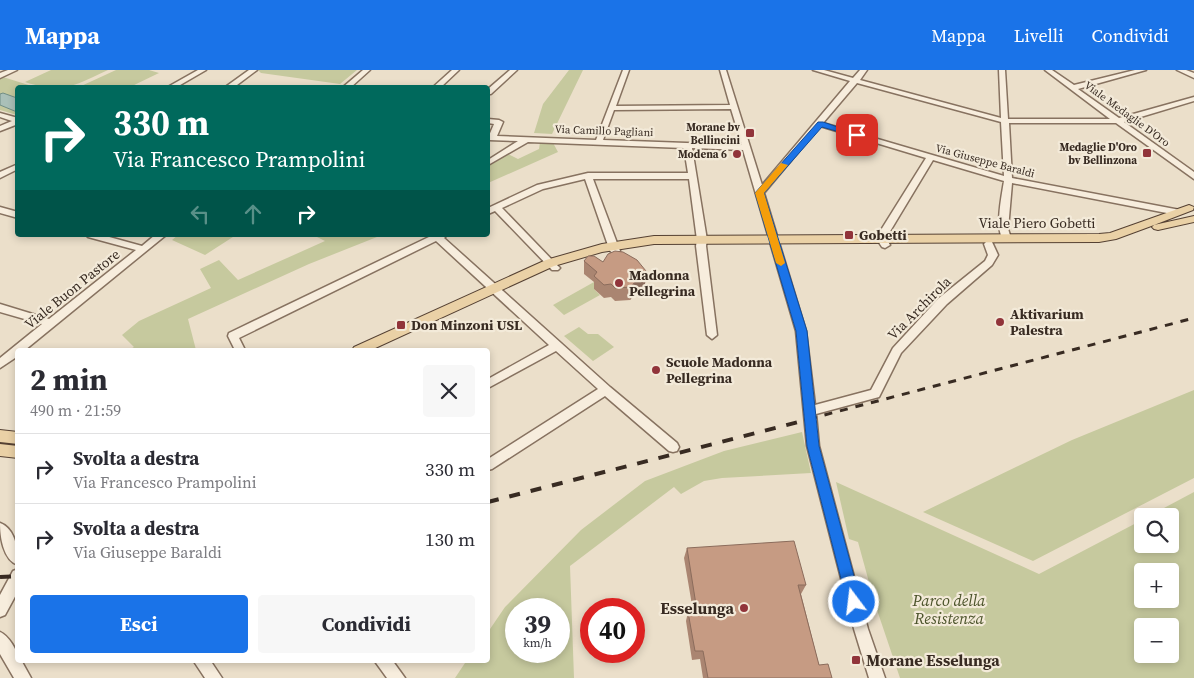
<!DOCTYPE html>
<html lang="it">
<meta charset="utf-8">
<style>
body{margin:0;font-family:"Source Serif 4",serif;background:#f7f7f7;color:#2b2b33;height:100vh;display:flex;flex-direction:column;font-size:19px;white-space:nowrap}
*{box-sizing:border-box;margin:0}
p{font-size:16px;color:#7c7c81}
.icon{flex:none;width:28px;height:28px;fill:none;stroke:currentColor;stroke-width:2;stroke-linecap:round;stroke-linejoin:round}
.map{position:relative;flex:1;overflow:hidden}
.details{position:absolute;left:15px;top:278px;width:475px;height:315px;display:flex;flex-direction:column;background:#fff;border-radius:5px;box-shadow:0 2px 8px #0003}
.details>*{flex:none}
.top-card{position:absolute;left:15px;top:15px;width:475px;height:152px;border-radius:5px;box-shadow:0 2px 8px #0003;background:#00695c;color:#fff;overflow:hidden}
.fabs{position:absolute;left:1134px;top:438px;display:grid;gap:10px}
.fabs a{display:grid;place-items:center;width:45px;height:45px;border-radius:5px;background:#fff;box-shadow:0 2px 8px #0003;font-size:25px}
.speed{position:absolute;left:505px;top:528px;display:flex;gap:10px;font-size:25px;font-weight:700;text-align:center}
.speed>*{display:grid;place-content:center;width:65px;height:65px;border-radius:50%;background:#fff;box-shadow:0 2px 8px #0003;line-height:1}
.speed small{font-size:12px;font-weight:400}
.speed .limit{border:8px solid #d22;background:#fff;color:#111}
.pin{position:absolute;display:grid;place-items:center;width:42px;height:42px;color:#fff;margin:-21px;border-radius:10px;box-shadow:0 2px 8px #0006}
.me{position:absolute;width:55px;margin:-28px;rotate:345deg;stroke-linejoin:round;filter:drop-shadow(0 0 4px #0008)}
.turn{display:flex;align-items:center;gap:18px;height:105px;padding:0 15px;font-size:22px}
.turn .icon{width:65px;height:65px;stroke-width:2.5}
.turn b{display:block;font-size:35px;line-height:42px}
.lanes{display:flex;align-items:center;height:48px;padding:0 15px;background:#0003;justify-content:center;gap:25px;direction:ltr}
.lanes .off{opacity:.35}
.round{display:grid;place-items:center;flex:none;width:52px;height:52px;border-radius:5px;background:#f7f7f7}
.headline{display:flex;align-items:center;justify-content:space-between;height:85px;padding:0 15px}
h1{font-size:30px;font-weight:700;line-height:38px}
.cta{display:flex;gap:10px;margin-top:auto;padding:10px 15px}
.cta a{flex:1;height:58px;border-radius:5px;background:#1a73e8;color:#fff;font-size:20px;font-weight:700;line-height:58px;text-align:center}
.cta a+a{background:#f7f7f7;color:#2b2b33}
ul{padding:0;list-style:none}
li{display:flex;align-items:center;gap:15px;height:70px;padding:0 15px;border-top:1px solid #e1e1e2}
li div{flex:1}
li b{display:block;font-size:19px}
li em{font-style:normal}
header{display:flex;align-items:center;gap:30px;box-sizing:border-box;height:70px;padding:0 25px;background:#1a73e8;color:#fff}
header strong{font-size:24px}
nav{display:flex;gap:28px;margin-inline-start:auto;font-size:18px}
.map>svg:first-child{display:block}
.green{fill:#c6c99e;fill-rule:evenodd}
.water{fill:#aac0b8;stroke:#718e85}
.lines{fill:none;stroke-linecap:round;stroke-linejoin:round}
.minor-casing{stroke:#877260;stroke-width:3}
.major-casing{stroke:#554133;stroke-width:2}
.minor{fill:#f7eddd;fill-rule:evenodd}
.major{fill:#ead1a6;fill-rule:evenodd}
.rail-far1{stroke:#382b22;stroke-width:3;stroke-dasharray:8 8;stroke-linecap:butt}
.rail{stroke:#382b22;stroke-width:4;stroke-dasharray:11 11;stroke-linecap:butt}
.wall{fill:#aa8571}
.shaded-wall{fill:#8b6c5c}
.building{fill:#c69b83;stroke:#8b6c5c}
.route{fill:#1a73e8;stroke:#114b97}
.slow{fill:#f59e0b}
.poi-dot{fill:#91343a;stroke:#f3ead9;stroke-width:2}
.labels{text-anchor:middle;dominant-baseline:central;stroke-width:4.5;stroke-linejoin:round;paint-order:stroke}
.far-street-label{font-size:11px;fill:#382b22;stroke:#f3ead9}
.far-poi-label{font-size:11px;font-weight:bold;fill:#382b22;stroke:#f3ead9;text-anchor:end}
.street-label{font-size:14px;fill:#382b22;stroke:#f3ead9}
.poi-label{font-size:14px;font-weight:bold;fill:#382b22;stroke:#f3ead9;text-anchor:start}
.near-park-label{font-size:16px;font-style:italic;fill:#4b532a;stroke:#f3ead9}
.near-poi-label{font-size:16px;font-weight:bold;fill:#382b22;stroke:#f3ead9;text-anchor:end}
</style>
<header>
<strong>Mappa</strong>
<nav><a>Mappa</a><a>Livelli</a><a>Condividi</a></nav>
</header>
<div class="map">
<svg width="1194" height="608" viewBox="0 0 1194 608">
<rect width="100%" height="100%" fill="#ebdfca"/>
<!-- green -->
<path class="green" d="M51,0H108C74,16 62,24 25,12Z
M116,0H149L159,3L130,17H79Z
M258,0H357L340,14L261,3Z
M569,0H583L552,64L534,63L543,34Z
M3,7L35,17L18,18L17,45L0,40V9Z
M552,71L558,82L488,113V93L506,83L518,89L539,79L540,72Z
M178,165H236L205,185L172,170Z
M313,165H382L309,194L188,249L196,280H129L134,277L122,265L139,251L211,218L200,199L219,190L238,210L325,171Z
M594,212L597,215L594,219L600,225L564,245L553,235Z
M579,257L588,264H598L614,277L593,291L564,266Z
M1194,320V408L1033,491L923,442L1072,370Z
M802,362L811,403L722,408L704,411L681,424L674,417L570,496L574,608H455L467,590H488V562L505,537L581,460L645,411L724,381ZM516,539H559V581H516Z
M836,412L1039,504L1142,450V474H1170V446H1149L1194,422V608H900L875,534L858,472L849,469ZM1142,501H1170V529H1142ZM1142,556H1170V584H1142Z"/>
<!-- water -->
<path class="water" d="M3,23L17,28V42L0,35V24Z"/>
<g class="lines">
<!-- minor casing -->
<g class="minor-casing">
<path id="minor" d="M8,0H17L0,8V3Z
M198,0H206L175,18H166Z
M249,0H257L233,18H224Z
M363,0H370L350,18H342Z
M452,0H459L440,18H432Z
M510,0H517L491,24H488V19Z
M623,0H629L616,36L730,35L720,0H726L762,115L850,11L813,0H824L853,8L860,0H867L860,10L1001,48L999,0H1005L1008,49H1110L1045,0H1052L1074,15L1135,0H1146L1078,19L1119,48L1194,27V31L1124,52L1194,102V109L1116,53H1009L1012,108L1180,140L1181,142L1177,145L1012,113L1008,159L1011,168L1006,171C993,166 1002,124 1004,111L933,90L886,168L890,175L885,178L882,177L876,168L926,88L820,56L764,123L806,261L815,335L871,320L893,278L939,228L985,191L988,185L984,174L986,172H992L998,185L992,195L947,234L901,283L879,327L816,344L819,376L868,559L885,608H869L854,559L807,376L796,261L743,80L692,78L707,170L706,176L717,265L712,269L707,265L696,176L697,170L689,109H593L620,181L615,184L610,181L585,109L543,119L502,138L558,196L560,198L558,200H552L495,141L488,144V138L537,115L588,103H688L684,78L528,72L488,95V90L518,71L489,70L488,68L494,54L488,53V49L499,50L503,52L497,66L596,70ZM857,13L1001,52L1004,106L823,53ZM731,39L742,75L603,70L614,40Z
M1177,0H1186L1194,3V8Z
M0,43L18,48V54L0,61V56L12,51L0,47Z
M18,94V99L0,108V102Z
M0,137L18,142V148L0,143Z
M86,165H102L142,176L155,165H166L25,280H18V286L0,298V288L42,254L0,242V234L49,249L136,180L88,167Z
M430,165H447L444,168L610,317L677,373L679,377L677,381L673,382L669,381L605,326L492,399L488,400V389L598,319L556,281L488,318V309L549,275L436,171L239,268L245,280H235L228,266L229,263L431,166Z
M0,453C16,459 18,481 18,495C3,490 0,466 0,453Z
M18,499V521L5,545L0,547V525L13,501Z
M0,562C9,566 18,581 18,590H21L31,608H14L0,584Z
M193,590H210L222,608H205Z
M374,590H392L405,608H387Z"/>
</g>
<!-- major casing -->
<g class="major-casing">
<path id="major" d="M1189,135L1194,137L1193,140L1154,155L1194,146V152L1158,160L1154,159L1152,157L1154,155L1116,169L1099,172L654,174L602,182L554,196L371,280H352L354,277L546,190L602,174L654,166L1099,164L1110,163Z
M0,360L18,362V374L0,372Z
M0,374L18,376V388L0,386Z"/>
</g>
<!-- minor -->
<use href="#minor" class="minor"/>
<!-- major -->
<use href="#major" class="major"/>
<!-- rail-far1 -->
<path class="rail-far1" d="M809,349L1194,248"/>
<!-- rail -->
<path class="rail" d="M488,432L814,348
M0,507L18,506"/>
</g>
<!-- wall -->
<path class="wall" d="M584,191L603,192L646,201L645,214L640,224L633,226L630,230L615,231L611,227L604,228L594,219V212L584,204Z
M687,478L806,515L801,524L819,595L832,608H703L700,589L692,590L686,551L688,542L693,541L684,488Z"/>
<!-- shaded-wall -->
<path class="shaded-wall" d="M646,201L645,214L640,224L633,226L630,230L631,217L634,213Z"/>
<!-- building -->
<path class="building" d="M615,181L623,182L637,190L646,201L641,211L634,213L631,217L615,218L611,214L604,215L594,206L597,202L584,191L588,186H594L603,192L608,184Z
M794,471L806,515H798L819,595L828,594L832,608H708L703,581H695L688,542L697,541L687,478Z"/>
<!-- route -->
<path class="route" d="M818,52H823L861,65L857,67L822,57L764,123L807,261L819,376L861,532L859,537L854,539L849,537L847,532L807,376L796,261L755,123Z"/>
<!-- slow -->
<path class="slow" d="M781,93L788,95L764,123L785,193L781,196L776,193L755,123Z"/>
<!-- markers -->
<g class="poi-dot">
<rect x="745" y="58" width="10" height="10" rx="2.5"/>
<rect x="1142" y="78" width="10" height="10" rx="2.5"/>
<circle cx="737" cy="84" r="5"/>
<rect x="844" y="160" width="10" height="10" rx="2.5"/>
<circle cx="619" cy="213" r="5"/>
<circle cx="1000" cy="252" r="5"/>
<rect x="396" y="250" width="10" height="10" rx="2.5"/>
<circle cx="656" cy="300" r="5"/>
<circle cx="744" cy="538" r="5"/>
<rect x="851" y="585" width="10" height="10" rx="2.5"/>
</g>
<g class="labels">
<!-- far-street labels -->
<g class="far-street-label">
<text transform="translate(1127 44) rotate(36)">Viale Medaglie D'Oro</text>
<text transform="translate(604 61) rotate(2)">Via Camillo Pagliani</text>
<text transform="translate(985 91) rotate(15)">Via Giuseppe Baraldi</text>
</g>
<!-- far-poi labels -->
<g class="far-poi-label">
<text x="740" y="57">Morane bv<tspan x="740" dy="13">Bellincini</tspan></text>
<text x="1137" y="77">Medaglie D'Oro<tspan x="1137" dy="13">bv Bellinzona</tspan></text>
<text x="727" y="84">Modena 6</text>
</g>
<!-- street labels -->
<g class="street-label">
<text x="1037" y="153">Viale Piero Gobetti</text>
<text transform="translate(72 219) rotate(-39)">Viale Buon Pastore</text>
<text transform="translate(919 238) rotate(-45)">Via Archirola</text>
</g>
<!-- poi labels -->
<g class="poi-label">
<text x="859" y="165">Gobetti</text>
<text x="629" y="205">Madonna<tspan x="629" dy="16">Pellegrina</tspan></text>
<text x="1010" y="244">Aktivarium<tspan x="1010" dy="16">Palestra</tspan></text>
<text x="411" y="255">Don Minzoni USL</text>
<text x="666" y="292">Scuole Madonna<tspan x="666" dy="16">Pellegrina</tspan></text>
</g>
<!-- near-park labels -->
<g class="near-park-label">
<text x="949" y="530">Parco della<tspan x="949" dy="18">Resistenza</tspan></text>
</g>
<!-- near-poi labels -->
<g class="near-poi-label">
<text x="734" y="538">Esselunga</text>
<text x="866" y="590" text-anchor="start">Morane Esselunga</text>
</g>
</g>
</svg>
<div class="fabs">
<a><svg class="icon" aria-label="search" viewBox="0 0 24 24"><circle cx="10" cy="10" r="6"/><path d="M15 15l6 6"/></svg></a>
<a>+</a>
<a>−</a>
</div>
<div class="speed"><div>39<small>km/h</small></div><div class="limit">40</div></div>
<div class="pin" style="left:857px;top:65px;background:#d93025"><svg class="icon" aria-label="arrive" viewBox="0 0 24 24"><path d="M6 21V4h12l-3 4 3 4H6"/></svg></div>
<svg class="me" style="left:854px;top:532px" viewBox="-20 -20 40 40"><circle r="17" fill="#1a73e8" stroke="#fff" stroke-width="3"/><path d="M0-11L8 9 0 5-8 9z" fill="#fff"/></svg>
<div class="top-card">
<div class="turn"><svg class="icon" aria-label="right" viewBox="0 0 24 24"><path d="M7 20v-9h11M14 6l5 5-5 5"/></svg><div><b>330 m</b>Via Francesco Prampolini</div></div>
<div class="lanes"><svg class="icon off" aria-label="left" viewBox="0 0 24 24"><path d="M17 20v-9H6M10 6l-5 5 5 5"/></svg><svg class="icon off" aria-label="ahead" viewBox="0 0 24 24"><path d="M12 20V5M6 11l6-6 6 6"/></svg><svg class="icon" aria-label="right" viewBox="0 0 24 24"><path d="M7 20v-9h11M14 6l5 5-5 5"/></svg></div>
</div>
<section class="details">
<div class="headline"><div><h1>2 min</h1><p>490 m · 21:59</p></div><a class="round"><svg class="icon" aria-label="close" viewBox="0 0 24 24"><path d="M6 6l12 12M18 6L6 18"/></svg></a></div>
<ul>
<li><svg class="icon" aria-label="right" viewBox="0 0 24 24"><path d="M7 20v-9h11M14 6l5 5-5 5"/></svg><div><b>Svolta a destra</b><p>Via Francesco Prampolini</p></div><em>330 m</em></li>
<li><svg class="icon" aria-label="right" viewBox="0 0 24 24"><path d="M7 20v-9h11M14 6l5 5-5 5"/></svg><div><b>Svolta a destra</b><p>Via Giuseppe Baraldi</p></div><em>130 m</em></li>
</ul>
<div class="cta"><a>Esci</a><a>Condividi</a></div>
</section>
</div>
